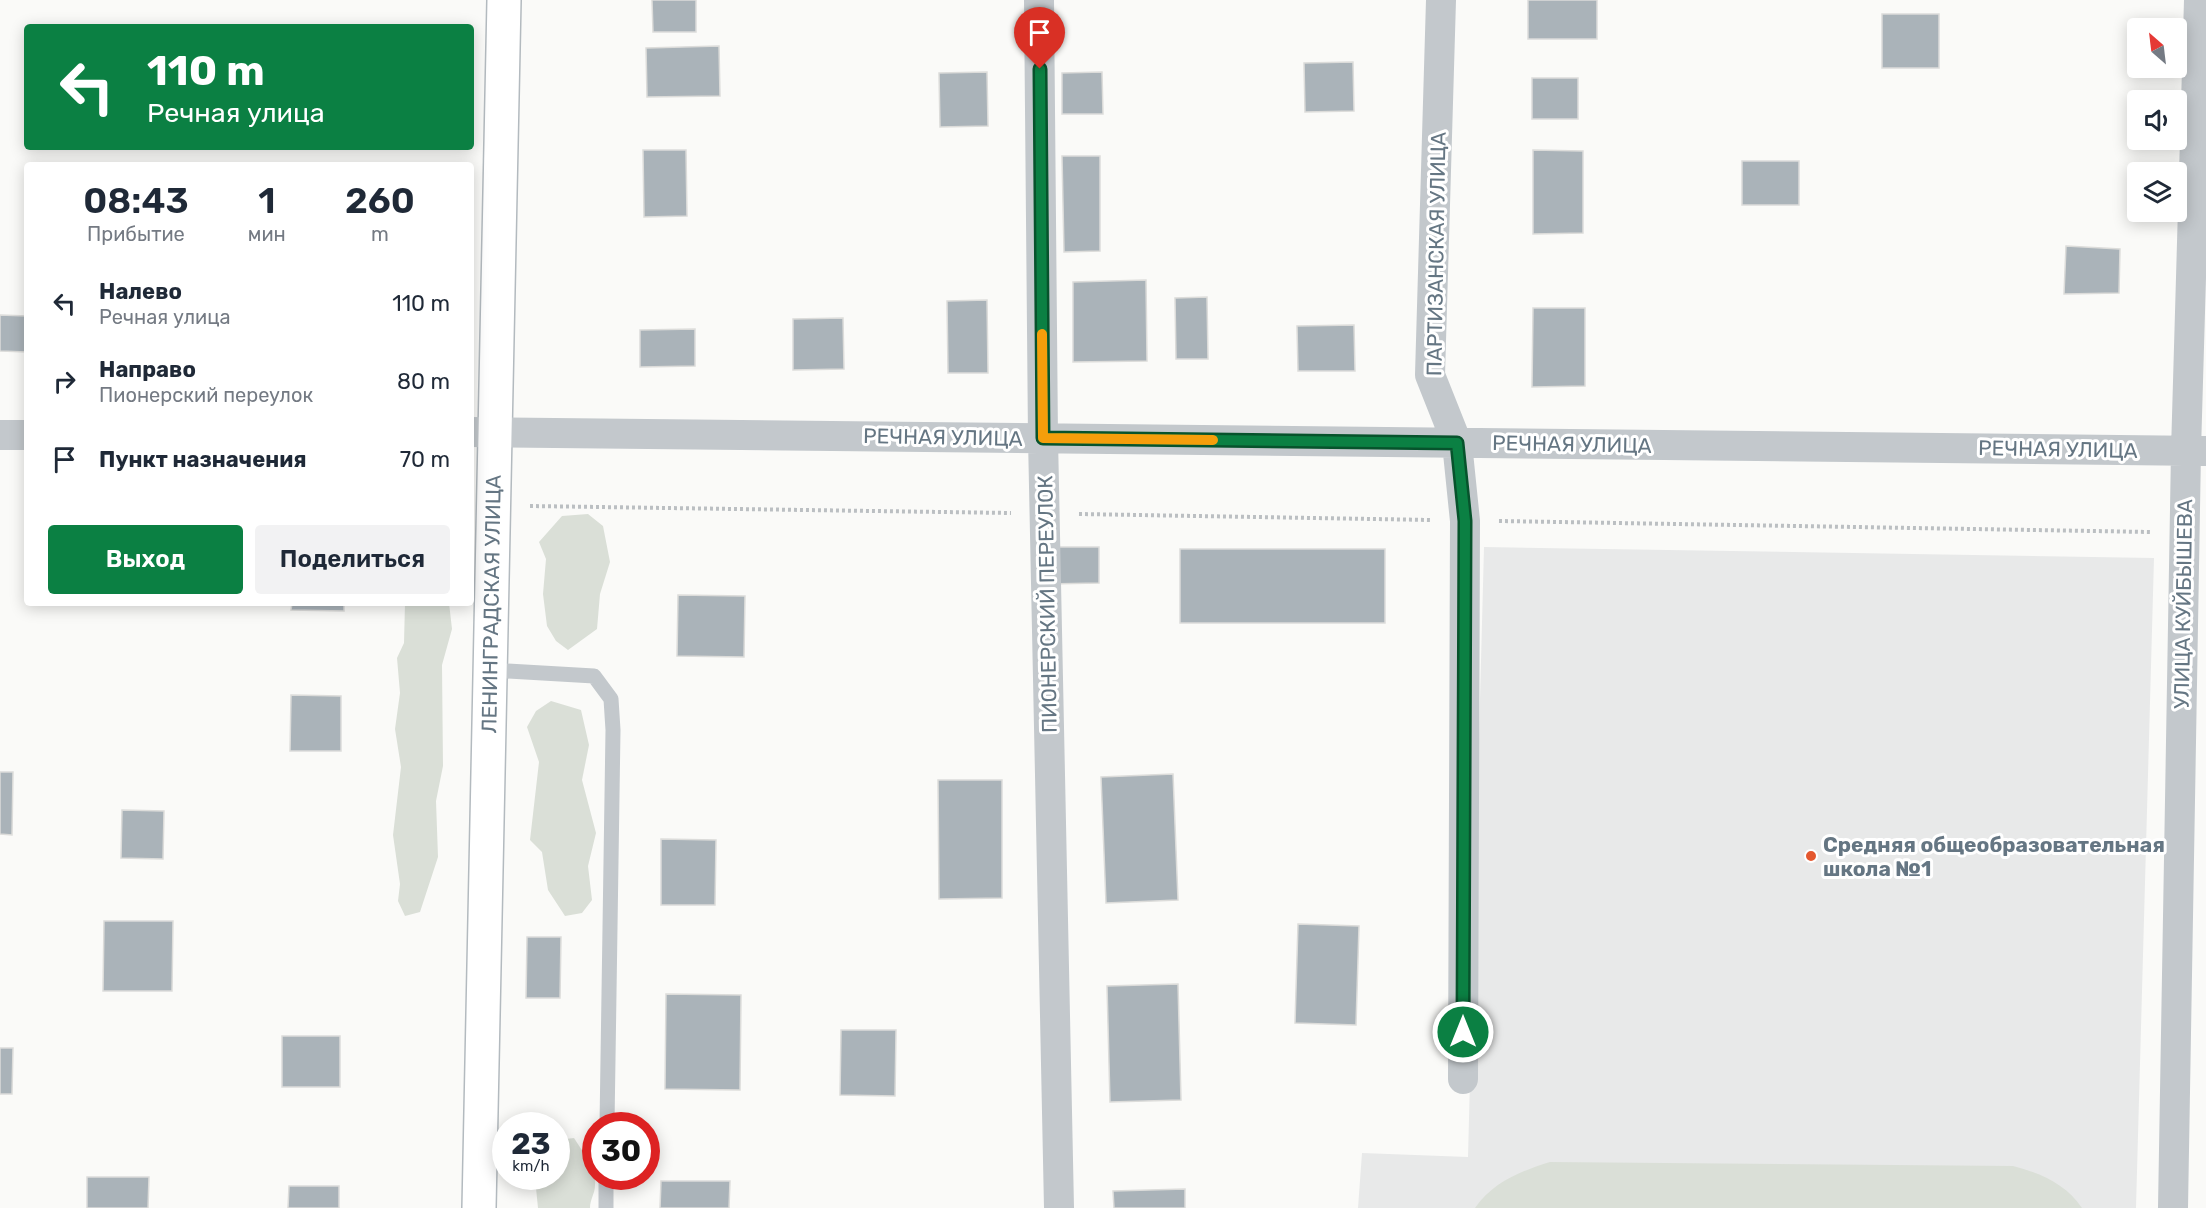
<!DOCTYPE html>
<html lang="ru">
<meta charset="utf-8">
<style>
body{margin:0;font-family:Rubik,sans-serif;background:#f2f2f3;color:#1f2937;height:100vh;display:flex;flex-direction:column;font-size:22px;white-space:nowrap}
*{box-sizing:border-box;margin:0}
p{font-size:20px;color:#747a83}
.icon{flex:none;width:33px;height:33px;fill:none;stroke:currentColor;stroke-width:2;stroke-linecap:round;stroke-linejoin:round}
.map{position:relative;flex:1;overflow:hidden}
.drawer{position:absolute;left:24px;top:162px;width:450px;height:444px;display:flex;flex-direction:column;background:#fff;border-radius:6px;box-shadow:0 3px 15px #0003}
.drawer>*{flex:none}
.banner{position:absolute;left:24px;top:24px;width:450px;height:126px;border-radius:6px;box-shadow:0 3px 15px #0003;background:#0b8043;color:#fff;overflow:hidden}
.needle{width:39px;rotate:332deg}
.fabs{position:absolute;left:2127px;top:18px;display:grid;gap:12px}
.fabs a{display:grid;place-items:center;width:60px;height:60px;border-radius:6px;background:#fff;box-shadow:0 3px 15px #0003;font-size:30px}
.speed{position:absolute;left:492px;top:1112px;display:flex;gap:12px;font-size:30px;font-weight:700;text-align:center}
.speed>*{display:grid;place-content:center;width:78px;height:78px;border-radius:50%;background:#fff;box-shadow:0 3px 15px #0003;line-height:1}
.speed small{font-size:15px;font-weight:400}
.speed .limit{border:9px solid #d22;background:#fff;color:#111}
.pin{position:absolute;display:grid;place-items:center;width:51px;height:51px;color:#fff;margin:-62px -26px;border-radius:50% 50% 50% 0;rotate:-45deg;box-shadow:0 0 6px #0007}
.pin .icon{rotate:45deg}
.me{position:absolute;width:66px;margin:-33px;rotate:0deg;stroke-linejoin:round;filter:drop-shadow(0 0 4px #0008)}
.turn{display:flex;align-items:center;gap:21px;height:126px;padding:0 24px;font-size:27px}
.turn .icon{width:78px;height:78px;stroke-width:2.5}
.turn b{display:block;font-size:42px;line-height:51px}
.eta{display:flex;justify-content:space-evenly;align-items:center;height:102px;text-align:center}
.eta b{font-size:36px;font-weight:600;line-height:42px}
.button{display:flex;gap:12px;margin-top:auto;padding:12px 24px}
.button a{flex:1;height:69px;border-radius:6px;background:#0b8043;color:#fff;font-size:24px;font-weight:600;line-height:69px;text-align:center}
.button a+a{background:#f2f2f3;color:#1f2937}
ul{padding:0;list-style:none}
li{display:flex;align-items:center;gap:18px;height:78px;padding:0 24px}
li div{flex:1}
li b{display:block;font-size:22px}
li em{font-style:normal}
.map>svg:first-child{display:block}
.built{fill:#e8e9e9}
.green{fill:#dadfd7}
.building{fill:#aab3b9;stroke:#dcdcda;stroke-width:1.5}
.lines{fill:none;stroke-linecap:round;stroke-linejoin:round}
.secondary-casing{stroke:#b3babf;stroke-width:36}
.path{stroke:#bbbfc2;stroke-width:4;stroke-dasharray:3 3;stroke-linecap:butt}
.lane{stroke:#c3c8cc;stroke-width:15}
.street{stroke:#c3c8cc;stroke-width:30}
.secondary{stroke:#fff;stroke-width:33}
.route-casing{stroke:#07532c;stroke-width:15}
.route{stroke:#0b8043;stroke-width:10}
.slow{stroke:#f59e0b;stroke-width:10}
.poi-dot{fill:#e4572e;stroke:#fff;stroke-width:2}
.labels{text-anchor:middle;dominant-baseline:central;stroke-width:6;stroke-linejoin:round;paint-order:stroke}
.street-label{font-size:21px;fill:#657683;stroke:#fff}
.poi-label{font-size:21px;font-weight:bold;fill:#657683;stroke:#fff;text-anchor:start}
</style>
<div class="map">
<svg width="2206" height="1208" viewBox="0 0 2206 1208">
<rect width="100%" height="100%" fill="#fafaf8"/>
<!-- built -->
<path class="built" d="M1484,547L2154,558L2136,1208H1358L1362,1153L1468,1157Z"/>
<!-- green -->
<path class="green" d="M588,514L603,526L610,562L600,594L597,629L568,650L556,641L547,626L543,594L546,559L539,542L562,516Z
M405,603H449L452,629L442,665L443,766L436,801L438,857L420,912L405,916L398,901L400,884L393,835L401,767L395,729L400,693L397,658L404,643Z
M551,701L581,710L589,745L582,780L596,833L588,866L592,900L582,913L565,916L548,890L542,852L530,840L539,762L527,727L536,711Z
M574,1138C582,1151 597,1169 595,1185C595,1194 590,1199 590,1208H538L536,1188L525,1176H556L557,1140Z
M1550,1162L2013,1166C2040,1173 2066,1184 2082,1208H1475C1493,1182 1521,1171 1550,1162Z"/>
<!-- building -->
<path class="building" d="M652,0H696V32H653Z
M1528,0H1597V39H1528Z
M1882,14H1939V68H1882Z
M719,46L720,96L647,97L646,48Z
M1353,62L1354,111L1305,112L1304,63Z
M987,72L988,126L940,127L939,73Z
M1102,72L1103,114H1062V73Z
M1532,78H1578V119H1532Z
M643,150H686L687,216L644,217Z
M1533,150L1583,151V233L1533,234Z
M1062,156H1100V251L1064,252Z
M1742,161H1799V205H1742Z
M2066,246L2120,249L2119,293L2064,294Z
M1146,280L1147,361L1073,362V282Z
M1207,297L1208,359H1176L1175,298Z
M987,300L988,373H948L947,301Z
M1533,308H1585V386L1532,387Z
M0,315L27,316V352L0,351Z
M843,318L844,369L793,370V319Z
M1354,325L1355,371H1298L1297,326Z
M695,329V366L640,367V330Z
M1046,547H1099V583L1047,584Z
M1180,549H1385V623H1180Z
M678,595L745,596L744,657L677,656Z
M292,603H344V611L291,610Z
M291,695L341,696V751H290Z
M0,772H13L12,835L0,834Z
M1173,774L1178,900L1106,903L1101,777Z
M938,780H1002V898L939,899Z
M122,810L164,811L163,859L121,858Z
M661,839L716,840L715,905H661Z
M104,921H173L172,991H103Z
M1298,924L1359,926L1356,1025L1295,1023Z
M527,937H561L560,998H526Z
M1178,984L1181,1100L1110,1102L1107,986Z
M666,994L741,995L740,1090L665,1089Z
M841,1030H896L895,1096L840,1095Z
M282,1036H340V1087H282Z
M0,1048H13L12,1094H0Z
M87,1177H149L148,1208H87Z
M661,1181H730L729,1208H660Z
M289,1186H339V1208H288Z
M1185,1189V1208H1114L1113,1191Z"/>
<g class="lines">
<!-- secondary casing -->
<g class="secondary-casing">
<path id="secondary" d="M479,1208L504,0"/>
</g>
<!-- path -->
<path class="path" d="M530,506L1011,513
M1079,514L1431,520
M1499,521L2151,532"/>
<!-- lane -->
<path class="lane" d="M490,670L594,676L611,699L613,730L607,1125
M606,1208V1176"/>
<!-- street -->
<path class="street" d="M1039,0L1043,438L1059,1208
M1441,0L1430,375L1457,443L1465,521L1463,1079
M471,432L2206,451
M0,435H27
M2173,1208L2186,451L2199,0"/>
<!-- secondary -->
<use href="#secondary" class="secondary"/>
</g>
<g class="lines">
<!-- route casing -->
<g class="route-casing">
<path id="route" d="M1040,69L1043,438L1457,443L1465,521L1463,1032"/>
</g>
<!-- route -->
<use href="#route" class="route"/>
<!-- slow -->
<path class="slow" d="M1042,334L1043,438L1213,440"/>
</g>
<!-- markers -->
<circle class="poi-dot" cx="1811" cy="856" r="6"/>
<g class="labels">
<!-- street labels -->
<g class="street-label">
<text transform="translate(1436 254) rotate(-89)">ПАРТИЗАНСКАЯ УЛИЦА</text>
<text transform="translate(943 437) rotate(1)">РЕЧНАЯ УЛИЦА</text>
<text transform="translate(1572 444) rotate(1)">РЕЧНАЯ УЛИЦА</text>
<text transform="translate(2058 449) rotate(1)">РЕЧНАЯ УЛИЦА</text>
<text transform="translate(491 604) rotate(-89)">ЛЕНИНГРАДСКАЯ УЛИЦА</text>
<text transform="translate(1047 604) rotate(-91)">ПИОНЕРСКИЙ ПЕРЕУЛОК</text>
<text transform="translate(2183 604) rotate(-89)">УЛИЦА КУЙБЫШЕВА</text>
</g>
<!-- poi labels -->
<g class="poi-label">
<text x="1823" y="844">Средняя общеобразовательная<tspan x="1823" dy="24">школа №1</tspan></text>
</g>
</g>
</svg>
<div class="fabs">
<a><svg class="needle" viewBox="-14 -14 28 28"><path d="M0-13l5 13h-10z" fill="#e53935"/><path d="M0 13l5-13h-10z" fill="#747a83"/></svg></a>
<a><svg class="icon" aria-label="sound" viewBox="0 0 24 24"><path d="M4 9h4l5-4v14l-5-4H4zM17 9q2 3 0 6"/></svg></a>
<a><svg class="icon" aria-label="layers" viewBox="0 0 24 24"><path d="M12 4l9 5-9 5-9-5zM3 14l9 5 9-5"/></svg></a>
</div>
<div class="speed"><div>23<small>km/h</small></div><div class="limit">30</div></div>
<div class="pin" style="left:1040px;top:69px;background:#d93025"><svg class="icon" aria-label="arrive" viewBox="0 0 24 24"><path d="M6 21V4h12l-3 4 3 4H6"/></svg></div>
<svg class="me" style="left:1463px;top:1032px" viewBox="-20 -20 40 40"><circle r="17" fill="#0b8043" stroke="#fff" stroke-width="3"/><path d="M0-11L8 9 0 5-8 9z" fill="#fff"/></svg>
<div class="banner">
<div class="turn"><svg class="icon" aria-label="left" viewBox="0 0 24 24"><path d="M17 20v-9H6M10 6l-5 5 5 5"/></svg><div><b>110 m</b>Речная улица</div></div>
</div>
<section class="drawer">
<div class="eta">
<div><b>08:43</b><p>Прибытие</p></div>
<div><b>1</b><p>мин</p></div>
<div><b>260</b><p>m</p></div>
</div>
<ul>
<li><svg class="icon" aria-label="left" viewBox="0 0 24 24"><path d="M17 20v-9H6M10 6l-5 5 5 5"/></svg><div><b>Налево</b><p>Речная улица</p></div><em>110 m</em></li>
<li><svg class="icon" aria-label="right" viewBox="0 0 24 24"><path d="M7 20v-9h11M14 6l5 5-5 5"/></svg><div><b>Направо</b><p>Пионерский переулок</p></div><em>80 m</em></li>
<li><svg class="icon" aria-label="arrive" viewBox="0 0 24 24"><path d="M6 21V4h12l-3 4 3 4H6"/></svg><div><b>Пункт назначения</b></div><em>70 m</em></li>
</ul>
<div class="button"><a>Выход</a><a>Поделиться</a></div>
</section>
</div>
